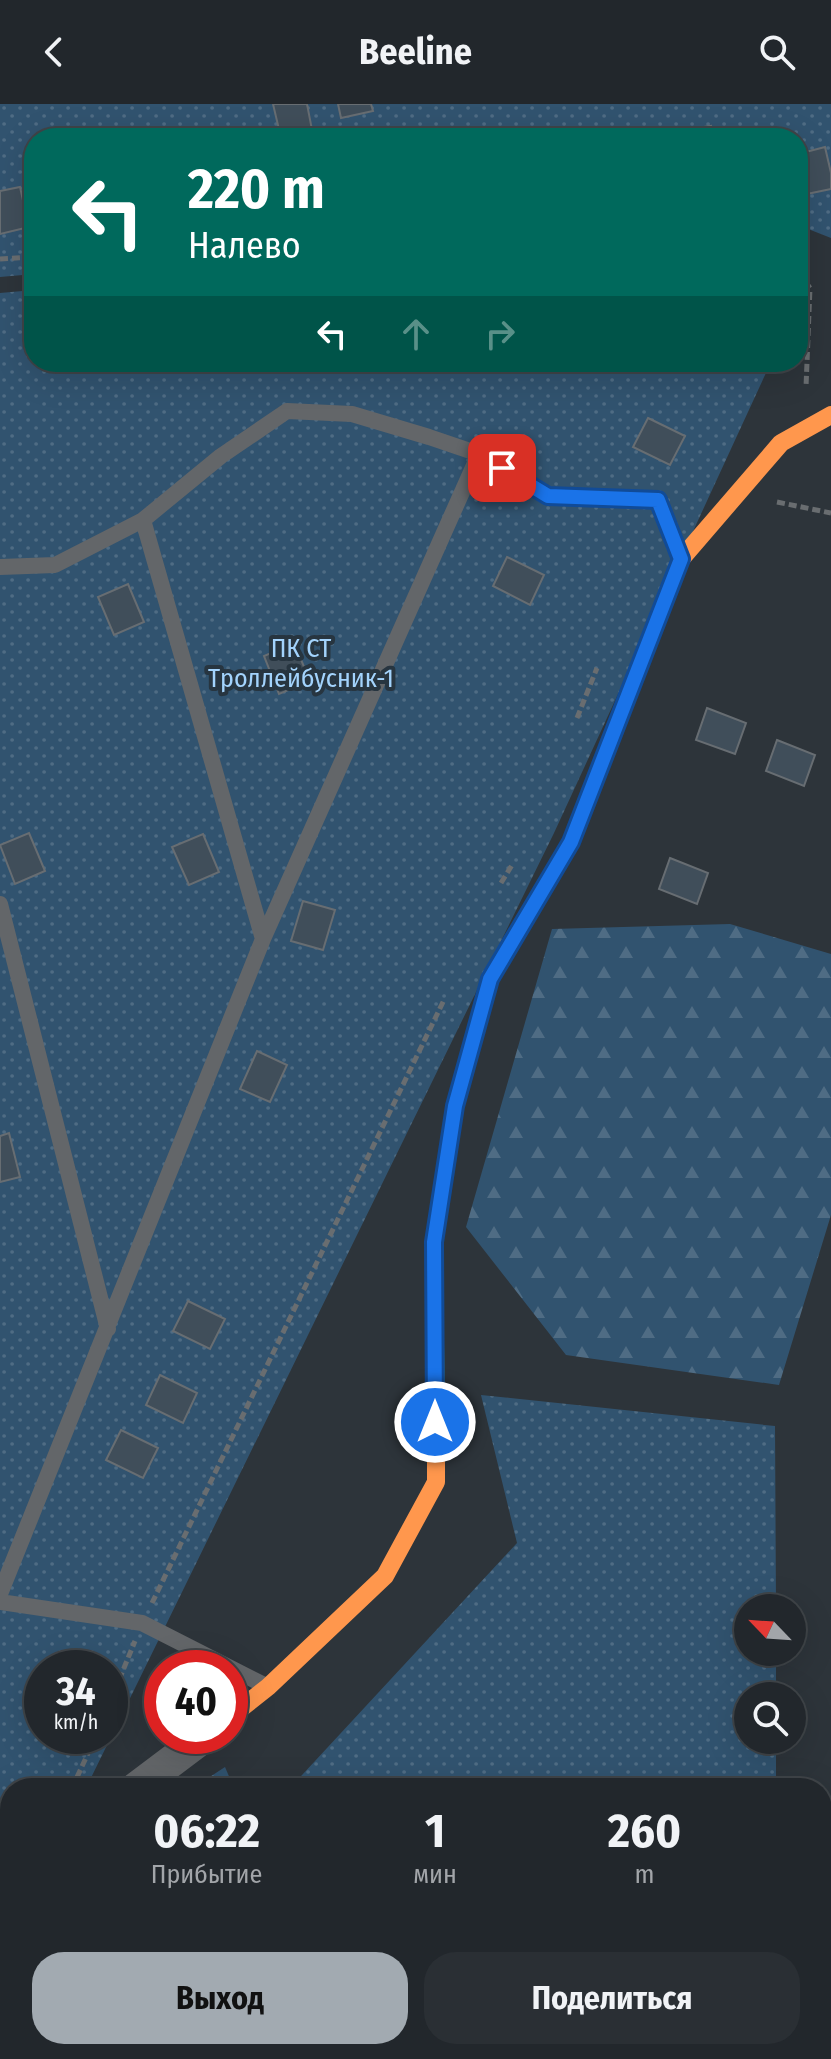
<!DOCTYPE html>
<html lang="ru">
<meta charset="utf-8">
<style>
body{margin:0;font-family:"Fira Sans Condensed",sans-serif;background:#2a2f34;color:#f1f3f6;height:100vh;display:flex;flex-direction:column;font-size:30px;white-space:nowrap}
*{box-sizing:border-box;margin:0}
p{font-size:26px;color:#a2a5a9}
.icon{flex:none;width:44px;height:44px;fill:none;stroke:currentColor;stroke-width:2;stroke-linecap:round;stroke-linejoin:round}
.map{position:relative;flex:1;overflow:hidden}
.panel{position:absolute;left:0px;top:1674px;width:832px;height:282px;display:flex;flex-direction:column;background:#22272c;border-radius:32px 32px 0 0;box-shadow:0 8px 32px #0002,0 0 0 2px #3f4448}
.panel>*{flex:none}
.top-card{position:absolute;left:24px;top:24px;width:784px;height:244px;border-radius:32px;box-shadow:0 8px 32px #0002,0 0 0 2px #3f4448;background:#00695c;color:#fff;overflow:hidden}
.needle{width:52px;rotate:295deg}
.tools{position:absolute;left:734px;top:1490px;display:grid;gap:16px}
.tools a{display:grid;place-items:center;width:72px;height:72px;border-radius:50%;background:#22272c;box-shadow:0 8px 32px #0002,0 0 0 2px #3f4448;font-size:40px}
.speed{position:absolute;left:24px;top:1546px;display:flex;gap:16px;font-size:40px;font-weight:700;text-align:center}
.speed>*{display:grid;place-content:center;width:104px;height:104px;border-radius:50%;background:#22272c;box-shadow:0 8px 32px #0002,0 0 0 2px #3f4448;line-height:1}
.speed small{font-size:20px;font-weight:400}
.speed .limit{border:12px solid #d22;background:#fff;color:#111}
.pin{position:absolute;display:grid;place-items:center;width:68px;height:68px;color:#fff;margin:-34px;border-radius:16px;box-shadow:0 4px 12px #0006}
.me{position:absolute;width:88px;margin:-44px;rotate:0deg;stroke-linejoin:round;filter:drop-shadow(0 0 6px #0008)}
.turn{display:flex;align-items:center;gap:28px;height:168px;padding:0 32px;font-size:36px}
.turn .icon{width:104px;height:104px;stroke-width:2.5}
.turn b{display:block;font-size:56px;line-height:68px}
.lanes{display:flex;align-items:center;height:76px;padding:0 32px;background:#0003;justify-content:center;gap:40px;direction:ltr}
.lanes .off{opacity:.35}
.eta{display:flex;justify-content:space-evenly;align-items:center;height:136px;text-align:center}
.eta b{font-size:48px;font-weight:700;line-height:56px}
.button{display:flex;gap:16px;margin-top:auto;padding:16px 32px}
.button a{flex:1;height:92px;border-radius:32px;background:#a2aab1;color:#111;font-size:32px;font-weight:700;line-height:92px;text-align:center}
.button a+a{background:#2a2f34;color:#f1f3f6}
header{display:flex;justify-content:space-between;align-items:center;height:104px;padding:0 32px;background:#22272c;font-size:36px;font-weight:700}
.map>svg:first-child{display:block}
.green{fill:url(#green-dots);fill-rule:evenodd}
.forest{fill:url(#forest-firs)}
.building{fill:#404e5a;stroke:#676d72;stroke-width:2}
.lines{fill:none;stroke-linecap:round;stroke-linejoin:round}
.path{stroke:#696d70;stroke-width:5;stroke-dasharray:8 4;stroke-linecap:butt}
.lane{stroke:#636669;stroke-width:16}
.street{stroke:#636669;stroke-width:32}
.fast{stroke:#63d668;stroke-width:18}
.slow{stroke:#ff974d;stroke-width:18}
.route-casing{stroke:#114b97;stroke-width:20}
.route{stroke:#1a73e8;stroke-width:14}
.labels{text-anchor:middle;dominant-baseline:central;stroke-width:8;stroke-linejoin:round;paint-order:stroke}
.park-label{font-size:26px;fill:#a3d3fc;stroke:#273540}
</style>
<header><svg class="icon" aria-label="back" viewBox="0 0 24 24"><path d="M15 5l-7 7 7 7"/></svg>Beeline<svg class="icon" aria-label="search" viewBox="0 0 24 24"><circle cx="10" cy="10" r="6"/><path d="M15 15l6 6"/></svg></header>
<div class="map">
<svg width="831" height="1955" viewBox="0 0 831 1955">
<defs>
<pattern id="green-dots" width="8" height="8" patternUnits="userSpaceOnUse" patternTransform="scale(2)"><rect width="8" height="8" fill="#31536f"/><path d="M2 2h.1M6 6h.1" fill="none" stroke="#4f6c84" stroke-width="1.8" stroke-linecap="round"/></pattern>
<pattern id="forest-firs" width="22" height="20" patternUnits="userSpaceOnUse" patternTransform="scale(2)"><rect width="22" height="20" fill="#31536f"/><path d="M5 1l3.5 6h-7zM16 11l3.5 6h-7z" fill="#4f6c84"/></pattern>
</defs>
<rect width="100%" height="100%" fill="#2d343a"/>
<!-- green -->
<path class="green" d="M0,0H831V134L798,121V34H34V170L0,173Z
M34,186V258H771L554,729L86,1684H10V1741L0,1738V189ZM42,1564H110V1632H42Z
M481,1291L775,1322L776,1504H748V1548H776V1592H748V1636H776V1684H290L517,1439Z
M822,1912L831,1916V1955H417L413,1946H822Z"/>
<!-- forest -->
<path class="forest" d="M730,820L831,850V1111L779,1281L566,1251L466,1123L552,825Z
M225,1663L234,1684H193Z
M10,1850V1946H353L357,1955H0V1873Z"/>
<!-- building -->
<path class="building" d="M273,0H307L313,31L281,34Z
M338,0H371L373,7L341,14Z
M711,22L712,34H671L670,28Z
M825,43L831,69V85L802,91L798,72V50Z
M20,83L29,123L0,130V87Z
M648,314L685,332L670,361L633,343Z
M507,453L544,471L530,501L493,482Z
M128,480L144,518L114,531L98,493Z
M294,539L310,577L279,590L264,552Z
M707,604L746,619L735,650L696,636Z
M777,636L815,651L804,682L766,667Z
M29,729L45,767L15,780L0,741Z
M203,730L219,768L189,781L172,743Z
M670,754L708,769L697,800L659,785Z
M303,797L335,806L323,846L291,837Z
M257,947L287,961L270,998L240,985Z
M9,1029L20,1073L0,1078V1032Z
M188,1197L225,1215L210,1245L173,1227Z
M160,1271L197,1289L183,1319L146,1301Z
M121,1326L158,1344L143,1374L106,1356Z"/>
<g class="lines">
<!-- path -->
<path class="path" d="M0,155L34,153
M798,168L810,184L806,283
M777,398L831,409
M577,614L597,564
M501,779L512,761
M152,1499L444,896
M110,1598L135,1537
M72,1684L96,1632"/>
<!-- lane -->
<path class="lane" d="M143,416L263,835
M0,463L55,461L143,416L221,352L287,307L352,310L429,333L479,350L548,392L658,396L679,450
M0,800L108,1225
M0,1490L263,835L479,350
M0,1498L142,1519L266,1582"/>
<!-- street -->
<path class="street" d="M136,1684L205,1632
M0,1757L10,1758
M0,1837L10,1816"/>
<!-- fast -->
<path class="fast" d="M436,1340L434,1138L455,1002L490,875L571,738L578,720"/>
<!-- slow -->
<path class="slow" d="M578,720L681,455L781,339L831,311
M230,1613L268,1583L385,1472L436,1378V1340"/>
</g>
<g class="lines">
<!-- route casing -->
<g class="route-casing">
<path id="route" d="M435,1318L434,1138L455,1002L490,875L571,738L681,455L658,396L548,392L502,364"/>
</g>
<!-- route -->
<use href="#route" class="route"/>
</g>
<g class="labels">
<!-- park labels -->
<g class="park-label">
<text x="301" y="544">ПК СТ<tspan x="301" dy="30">Троллейбусник-1</tspan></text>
</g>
</g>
</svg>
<div class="tools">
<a><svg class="needle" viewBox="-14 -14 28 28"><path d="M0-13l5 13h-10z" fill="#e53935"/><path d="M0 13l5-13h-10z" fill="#a2a5a9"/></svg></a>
<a><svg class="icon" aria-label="search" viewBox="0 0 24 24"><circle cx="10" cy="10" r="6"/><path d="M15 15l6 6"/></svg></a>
</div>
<div class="speed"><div>34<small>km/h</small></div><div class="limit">40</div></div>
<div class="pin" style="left:502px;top:364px;background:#d93025"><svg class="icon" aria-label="arrive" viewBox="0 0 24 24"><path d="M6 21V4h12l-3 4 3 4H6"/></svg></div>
<svg class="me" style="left:435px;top:1318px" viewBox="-20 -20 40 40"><circle r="17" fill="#1a73e8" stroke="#fff" stroke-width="3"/><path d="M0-11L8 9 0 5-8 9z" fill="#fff"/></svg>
<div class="top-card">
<div class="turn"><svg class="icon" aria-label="left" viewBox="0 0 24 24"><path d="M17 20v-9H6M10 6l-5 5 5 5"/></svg><div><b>220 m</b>Налево</div></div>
<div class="lanes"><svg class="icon" aria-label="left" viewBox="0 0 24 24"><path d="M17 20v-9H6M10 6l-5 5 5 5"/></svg><svg class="icon off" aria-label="ahead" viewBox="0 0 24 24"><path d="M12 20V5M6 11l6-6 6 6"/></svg><svg class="icon off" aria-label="right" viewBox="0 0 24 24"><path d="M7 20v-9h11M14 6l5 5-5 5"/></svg></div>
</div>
<section class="panel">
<div class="eta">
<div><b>06:22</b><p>Прибытие</p></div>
<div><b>1</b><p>мин</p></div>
<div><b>260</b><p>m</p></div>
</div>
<div class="button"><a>Выход</a><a>Поделиться</a></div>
</section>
</div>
